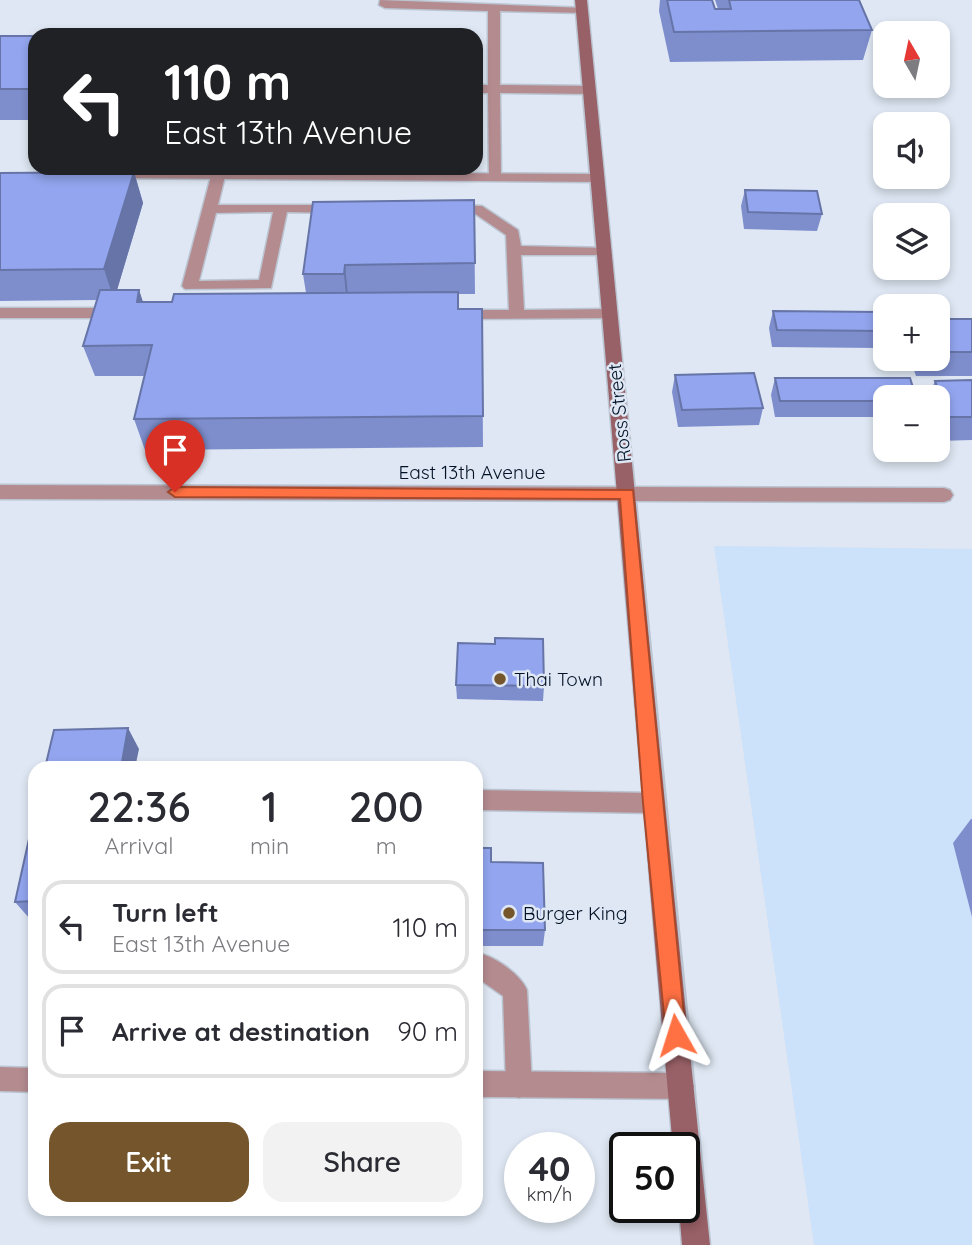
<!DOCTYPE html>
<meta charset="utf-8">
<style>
body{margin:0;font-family:Quicksand,sans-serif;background:#f2f2f3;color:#2b2b33;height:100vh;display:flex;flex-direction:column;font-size:26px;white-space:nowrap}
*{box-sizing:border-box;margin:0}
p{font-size:23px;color:#7c7c81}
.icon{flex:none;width:38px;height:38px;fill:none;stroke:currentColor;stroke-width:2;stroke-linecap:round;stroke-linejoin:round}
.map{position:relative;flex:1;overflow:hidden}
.details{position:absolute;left:28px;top:761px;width:455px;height:455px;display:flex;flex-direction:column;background:#fff;border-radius:21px;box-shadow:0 4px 10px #0003}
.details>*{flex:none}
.guide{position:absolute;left:28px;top:28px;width:455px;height:147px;border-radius:21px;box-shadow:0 4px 10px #0003;background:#202124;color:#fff;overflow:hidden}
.needle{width:46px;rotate:351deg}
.controls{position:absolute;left:873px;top:21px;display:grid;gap:14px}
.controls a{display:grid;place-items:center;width:77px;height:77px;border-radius:14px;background:#fff;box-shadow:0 4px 10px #0003;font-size:35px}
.speed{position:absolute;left:504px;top:1132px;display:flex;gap:14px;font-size:35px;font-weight:700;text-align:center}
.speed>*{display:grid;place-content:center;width:91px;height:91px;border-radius:50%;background:#fff;box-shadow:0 4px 10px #0003;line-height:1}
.speed small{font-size:18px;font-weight:400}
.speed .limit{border:4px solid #111;border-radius:10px;background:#fff;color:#111}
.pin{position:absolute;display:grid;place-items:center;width:60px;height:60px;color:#fff;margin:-72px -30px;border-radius:50% 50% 50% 0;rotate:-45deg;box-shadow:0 0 7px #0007}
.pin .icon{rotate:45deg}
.me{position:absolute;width:77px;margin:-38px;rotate:354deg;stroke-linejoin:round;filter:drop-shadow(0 0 5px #0008)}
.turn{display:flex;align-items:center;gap:24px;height:147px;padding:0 21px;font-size:32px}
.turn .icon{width:91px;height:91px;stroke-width:2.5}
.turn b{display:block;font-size:49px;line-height:60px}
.eta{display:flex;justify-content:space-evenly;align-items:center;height:119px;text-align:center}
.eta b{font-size:42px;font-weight:600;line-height:49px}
.primary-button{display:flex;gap:14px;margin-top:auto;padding:14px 21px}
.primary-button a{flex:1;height:80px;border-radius:21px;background:#75552b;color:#fff;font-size:28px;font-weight:600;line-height:80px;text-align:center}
.primary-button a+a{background:#f2f2f3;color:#2b2b33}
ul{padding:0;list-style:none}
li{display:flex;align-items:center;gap:21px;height:94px;margin:0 14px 10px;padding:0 7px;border:4px solid #e1e1e2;border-radius:21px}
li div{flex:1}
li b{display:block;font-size:26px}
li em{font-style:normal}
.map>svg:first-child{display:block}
.built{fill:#cce1fa}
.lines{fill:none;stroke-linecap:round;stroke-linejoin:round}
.service-casing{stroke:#bbc5d2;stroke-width:3}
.minor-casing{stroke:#bbc5d2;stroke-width:3}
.secondary-casing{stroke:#bbc5d2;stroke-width:3}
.service{fill:#b48c90;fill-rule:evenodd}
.minor{fill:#b48c90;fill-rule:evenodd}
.secondary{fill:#986067;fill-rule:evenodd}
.wall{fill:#7e8ecd}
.shaded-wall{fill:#6674a7}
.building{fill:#92a5ee;stroke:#6674a7;stroke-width:2}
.route{fill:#ff7043;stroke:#a6492c;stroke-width:2}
.poi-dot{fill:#75552b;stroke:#dee7f3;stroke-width:2.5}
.labels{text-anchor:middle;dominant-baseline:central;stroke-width:5;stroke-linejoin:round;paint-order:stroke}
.street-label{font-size:19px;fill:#021125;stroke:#dee7f3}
.poi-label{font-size:19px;fill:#021125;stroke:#dee7f3;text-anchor:start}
</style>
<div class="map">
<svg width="972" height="1245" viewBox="0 0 972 1245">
<rect width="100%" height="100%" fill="#dee7f3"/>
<!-- built -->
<path class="built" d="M714,546L972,549V1245H814Z"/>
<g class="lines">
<!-- service casing -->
<g class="service-casing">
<path id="service" d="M380,0L586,8V12L582,13L500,11V85L589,86L595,90L589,94L500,93L501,177L499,180H489L488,93H476V85H488V11L385,8L379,5Z
M218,172L225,176L218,205H335L342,209L335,213L287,212L271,288L185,289L182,286L211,176ZM273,212L259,280L199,281L216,213Z
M449,205L482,206L518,230L521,246L609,248L611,251L604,255H521L524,310L609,309L614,310L617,314L614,318L451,319L448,315L456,310H509L506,235L474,213L444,212V206Z
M0,308H118L126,313L118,318H0Z
M476,790L652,793L660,796L663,803L660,810L652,813L476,810Z
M476,953C493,954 521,975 527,990L532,1085L528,1094L519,1098L510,1094L506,1085L503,996L476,977Z"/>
</g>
<!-- minor casing -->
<g class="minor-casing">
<path id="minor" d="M110,171L597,174L604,178L597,182L105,178V172Z
M0,485L944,488L950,490L953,495L950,500L944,502L0,499Z
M0,1067L35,1068V1092L0,1091Z
M476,1071L681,1073L690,1077L694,1086L690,1095L681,1099L476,1097Z"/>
</g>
<!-- secondary casing -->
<g class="secondary-casing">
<path id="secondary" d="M575,0H587C628,415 666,830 710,1245H682L679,1208H684V1148H673C638,766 609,383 575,0Z"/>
</g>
<!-- service -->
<use href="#service" class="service"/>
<!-- minor -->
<use href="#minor" class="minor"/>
<!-- secondary -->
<use href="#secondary" class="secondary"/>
</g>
<!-- wall -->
<path class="wall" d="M660,0H712L715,9H718L715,0H859L872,30L863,60L670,62L659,11Z
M0,36H35V120H0Z
M134,172L143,203L117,290H139L143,302H172L306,293L303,274L474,200L475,294H458L459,309H482L483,447L145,450L134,419L145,376H95L83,346L97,300L0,301V173Z
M745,190L822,214L817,231L744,229L741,206Z
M773,311L885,331L878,348L772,347L769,328Z
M938,319H972V376H916L910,359H938Z
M675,375L763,408L759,425L678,427L672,392Z
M775,378L886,397V417H775L771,395Z
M972,380V440L938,441V397H928L935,381Z
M456,685L544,686L543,701L457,699Z
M35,812V919H30L15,902Z
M971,819H972V917L953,843Z
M476,848L491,862L545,930L543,946H476Z"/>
<!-- shaded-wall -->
<path class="shaded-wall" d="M134,172L143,203L114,300L104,269Z
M345,265L348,296L347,305L344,274Z
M139,290L149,321L137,302Z
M128,728L139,749L135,768H121Z"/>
<!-- building -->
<path class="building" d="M667,0H712L715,9H731L729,0H859L872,30L674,32Z
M328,34L327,35H177Z
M0,36H35V89H0Z
M134,172L104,269L0,270V173Z
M745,190L817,191L822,214L748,212Z
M474,200L475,263L345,265L344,274H303L313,202Z
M100,290H139L137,302H172L174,294L458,292V309H482L483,416L134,419L152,345L83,346Z
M773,311L879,312L885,331L777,330Z
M938,319H972V352H938Z
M754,373L763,408L682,410L675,375Z
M775,378H910L916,397H886V401H780Z
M972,380V417H949L935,381Z
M495,638L543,639L544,686L456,685L458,643L495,644Z
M128,728L121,768H45L54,730Z
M35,812V901L15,902Z
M476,848H491V862L543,863L545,930H476Z"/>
<!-- route -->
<path class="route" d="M175,487L633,490L686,1035L683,1042L676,1045L669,1042L666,1035L643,803L620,499L175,497L168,492Z"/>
<!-- markers -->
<g class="poi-dot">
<circle cx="500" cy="679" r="7"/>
<circle cx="509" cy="913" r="7"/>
</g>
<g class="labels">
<!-- street labels -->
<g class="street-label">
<text transform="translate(619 413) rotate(-96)">Ross Street</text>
<text x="472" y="472">East 13th Avenue</text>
</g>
<!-- poi labels -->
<g class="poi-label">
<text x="514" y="679">Thai Town</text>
<text x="523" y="913">Burger King</text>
</g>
</g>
</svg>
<div class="controls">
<a><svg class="needle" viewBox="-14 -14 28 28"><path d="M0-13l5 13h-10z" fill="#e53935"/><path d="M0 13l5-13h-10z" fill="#7c7c81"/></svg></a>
<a><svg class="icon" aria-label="sound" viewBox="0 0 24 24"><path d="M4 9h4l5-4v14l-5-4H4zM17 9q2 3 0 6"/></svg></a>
<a><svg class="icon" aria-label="layers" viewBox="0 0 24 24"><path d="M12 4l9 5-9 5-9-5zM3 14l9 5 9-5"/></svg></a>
<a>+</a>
<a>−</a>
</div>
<div class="speed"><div>40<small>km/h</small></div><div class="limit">50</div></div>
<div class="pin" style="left:175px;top:492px;background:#d93025"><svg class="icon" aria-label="arrive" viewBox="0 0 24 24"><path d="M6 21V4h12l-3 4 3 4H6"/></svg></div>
<svg class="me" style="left:676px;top:1035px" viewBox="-20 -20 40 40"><path d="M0-17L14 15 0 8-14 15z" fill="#ff7043" stroke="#fff" stroke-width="4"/></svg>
<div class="guide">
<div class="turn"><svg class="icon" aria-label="left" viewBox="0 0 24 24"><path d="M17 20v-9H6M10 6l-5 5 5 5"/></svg><div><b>110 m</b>East 13th Avenue</div></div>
</div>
<section class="details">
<div class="eta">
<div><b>22:36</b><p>Arrival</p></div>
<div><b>1</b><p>min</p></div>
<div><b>200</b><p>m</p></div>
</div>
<ul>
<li><svg class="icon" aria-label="left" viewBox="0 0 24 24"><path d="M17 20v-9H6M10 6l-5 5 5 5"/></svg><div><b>Turn left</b><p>East 13th Avenue</p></div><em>110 m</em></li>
<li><svg class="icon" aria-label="arrive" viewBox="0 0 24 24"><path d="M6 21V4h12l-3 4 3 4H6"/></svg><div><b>Arrive at destination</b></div><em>90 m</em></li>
</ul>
<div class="primary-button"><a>Exit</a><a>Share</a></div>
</section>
</div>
